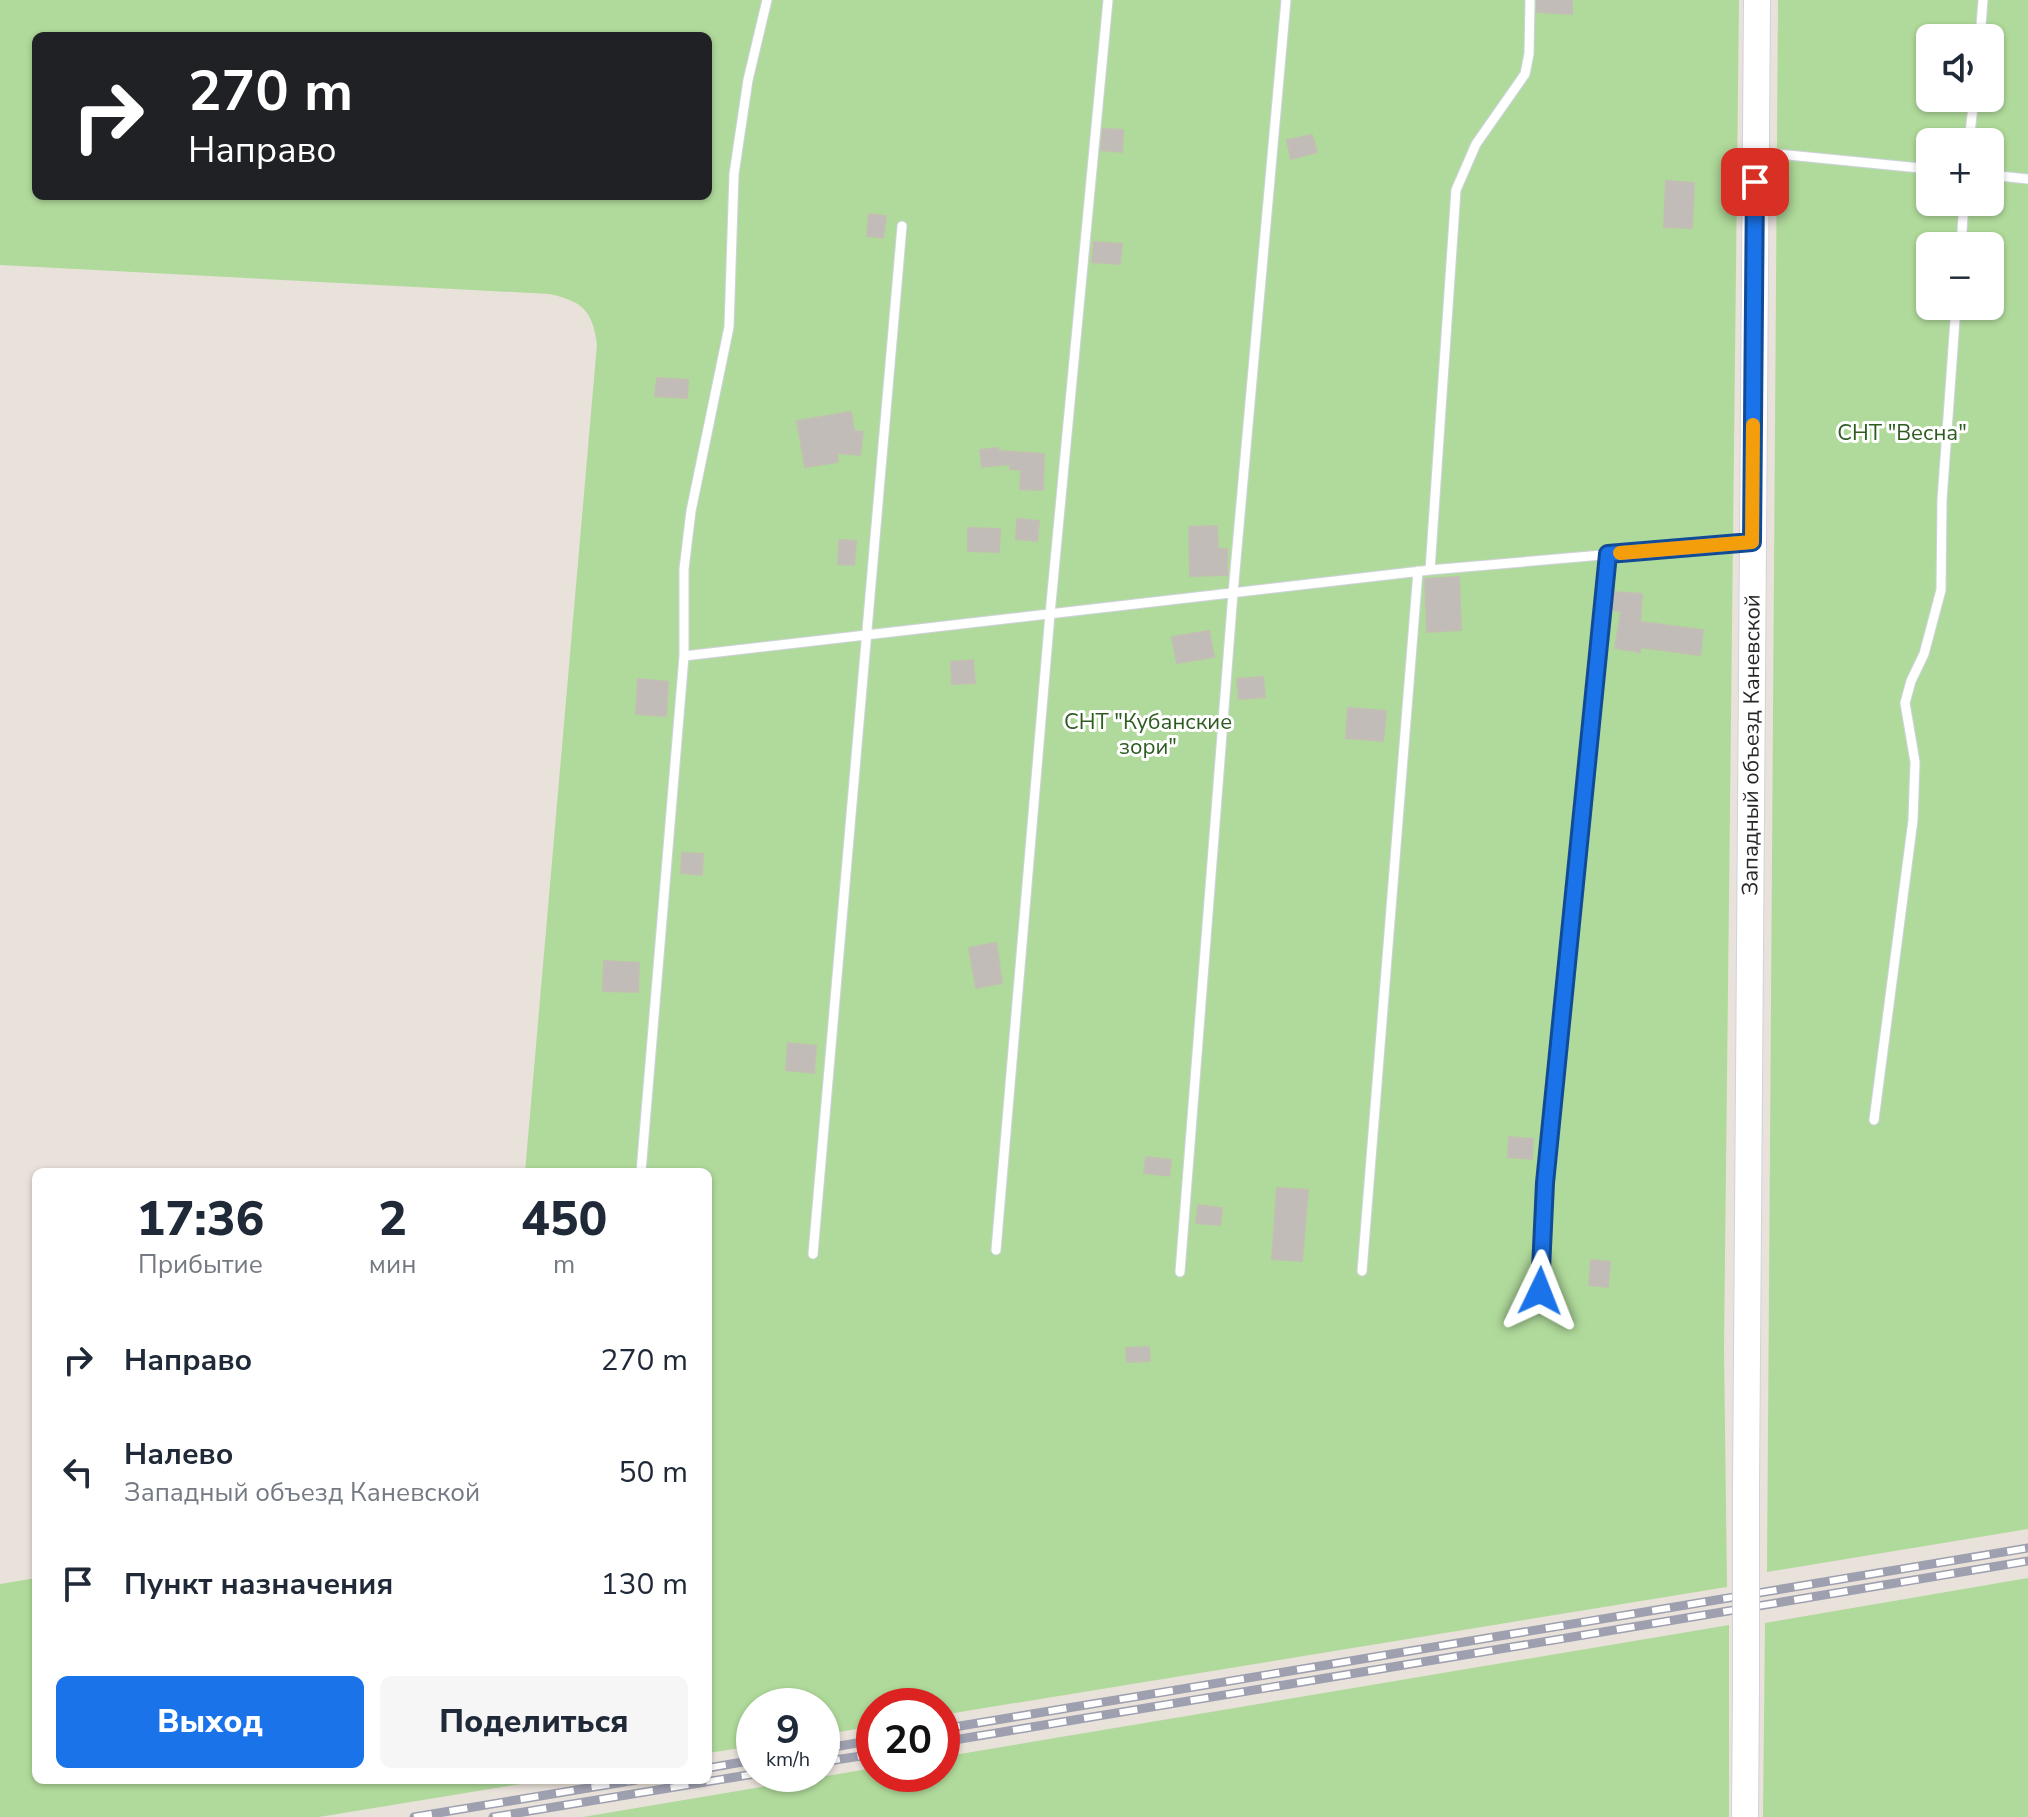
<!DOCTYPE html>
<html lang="ru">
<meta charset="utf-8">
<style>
body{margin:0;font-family:"Nunito Sans",sans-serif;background:#f6f6f7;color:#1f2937;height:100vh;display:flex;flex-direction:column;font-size:30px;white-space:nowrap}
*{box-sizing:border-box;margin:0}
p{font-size:26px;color:#747a83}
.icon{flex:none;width:44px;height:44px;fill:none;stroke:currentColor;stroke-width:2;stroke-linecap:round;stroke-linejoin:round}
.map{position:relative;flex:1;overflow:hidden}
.details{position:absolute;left:32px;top:1168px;width:680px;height:616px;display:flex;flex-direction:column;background:#fff;border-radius:12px;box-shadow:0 2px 6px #0004}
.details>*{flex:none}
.top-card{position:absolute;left:32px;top:32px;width:680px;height:168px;border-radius:12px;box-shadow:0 2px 6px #0004;background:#202124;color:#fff;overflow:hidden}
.buttons{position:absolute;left:1916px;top:24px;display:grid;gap:16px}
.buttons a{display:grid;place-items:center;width:88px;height:88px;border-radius:12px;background:#fff;box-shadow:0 2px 6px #0004;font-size:40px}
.speed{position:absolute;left:736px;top:1688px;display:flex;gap:16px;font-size:40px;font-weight:700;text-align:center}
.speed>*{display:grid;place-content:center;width:104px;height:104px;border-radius:50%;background:#fff;box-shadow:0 2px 6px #0004;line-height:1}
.speed small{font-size:20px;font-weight:400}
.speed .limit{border:12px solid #d22;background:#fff;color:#111}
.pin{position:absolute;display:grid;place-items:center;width:68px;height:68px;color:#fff;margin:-34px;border-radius:16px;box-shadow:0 4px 12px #0006}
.me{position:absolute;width:88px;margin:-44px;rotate:2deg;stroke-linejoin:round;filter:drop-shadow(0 0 6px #0008)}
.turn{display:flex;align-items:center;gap:28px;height:168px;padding:0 24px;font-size:36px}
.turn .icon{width:104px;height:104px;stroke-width:2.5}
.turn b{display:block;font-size:56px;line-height:68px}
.eta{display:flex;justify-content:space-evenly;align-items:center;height:136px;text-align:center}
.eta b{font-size:48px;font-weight:800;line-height:56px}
.cta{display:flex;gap:16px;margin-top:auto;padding:16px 24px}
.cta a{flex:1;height:92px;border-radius:12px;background:#1a73e8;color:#fff;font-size:32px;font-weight:800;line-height:92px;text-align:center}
.cta a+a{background:#f6f6f7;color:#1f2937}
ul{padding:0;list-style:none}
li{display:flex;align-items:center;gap:24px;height:112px;padding:0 24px}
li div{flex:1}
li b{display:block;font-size:30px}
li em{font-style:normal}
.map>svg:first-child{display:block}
.green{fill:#b0da9b;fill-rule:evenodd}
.building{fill:#c1bcb7;stroke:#c3beb4;stroke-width:2}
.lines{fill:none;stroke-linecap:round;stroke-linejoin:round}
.service-casing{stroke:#d0d2df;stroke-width:11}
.secondary-casing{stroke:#d0d2df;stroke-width:28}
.service{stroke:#fff;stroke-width:9}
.secondary{stroke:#fff;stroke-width:26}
.rail-casing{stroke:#9ea0b0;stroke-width:9}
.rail{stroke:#fff;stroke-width:6;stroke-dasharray:18;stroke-linecap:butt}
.secondary-bridge-casing{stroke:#d0d2df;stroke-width:28;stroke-linecap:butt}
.secondary-bridge{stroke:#fff;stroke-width:26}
.route-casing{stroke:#114b97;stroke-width:20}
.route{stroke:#1a73e8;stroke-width:14}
.slow{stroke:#f59e0b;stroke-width:14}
.labels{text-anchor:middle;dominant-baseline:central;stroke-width:6;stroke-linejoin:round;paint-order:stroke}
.park-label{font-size:22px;fill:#2c5c20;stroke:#fff}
.street-label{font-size:22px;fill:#272727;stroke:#fff}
</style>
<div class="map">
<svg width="2028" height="1817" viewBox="0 0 2028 1817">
<rect width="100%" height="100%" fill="#e9e2da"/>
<!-- green -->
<path class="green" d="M0,0H1739L1724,1348L1727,1587L942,1715V1706H874V1726L822,1735V1706H754V1746L708,1753V1172H525L597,344C592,310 583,302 550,294L0,265ZM36,36H708V196H36Z
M1778,0H2028V1529L1767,1572ZM1930,38H1990V98H1930ZM1930,142H1990V202H1930ZM1930,246H1990V306H1930Z
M36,1578V1780H545L319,1817H0V1584Z
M2028,1578V1817H1763L1765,1623Z
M1729,1625V1817H583L874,1768V1774H942V1757Z"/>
<!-- building -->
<path class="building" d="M1537,0H1572V14L1537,12Z
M1103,129L1123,130L1122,152L1101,150Z
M1312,135L1317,152L1291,159L1287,140Z
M1666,181L1694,183L1692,228L1664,227Z
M869,214L886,216L883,238L867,236Z
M1094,242L1122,244L1120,264L1092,262Z
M657,378L688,380L687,398L655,396Z
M851,412L854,431L863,432L860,455L837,453L838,462L805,467L797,421Z
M998,448L999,451L1044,454L1043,490L1020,489L1021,470L1010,469V464L982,467L980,450Z
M1017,519L1039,521L1037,541L1016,539Z
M1217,526L1218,549H1227V575L1190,576L1189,527Z
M968,528L1000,529L999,552L968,551Z
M839,540L856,541L854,565L838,564Z
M1459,577L1461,630L1427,632L1425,579Z
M1612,592L1642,594L1640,622L1703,630L1700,655L1640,647V652L1615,648L1621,611L1611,610Z
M1209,631L1214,657L1177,663L1172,637Z
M973,660L975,683L952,684L951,662Z
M1263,677L1265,697L1239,699L1237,679Z
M638,679L668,682L666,716L636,714Z
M1348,708L1386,711L1383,741L1346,738Z
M682,853L703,854L702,875L681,873Z
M996,943L1002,983L976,988L969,948Z
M604,961L639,963L638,992L603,991Z
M788,1043L816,1046L814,1073L786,1070Z
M1509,1137L1533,1139L1532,1159L1508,1157Z
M1146,1157L1171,1160L1169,1176L1144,1173Z
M1277,1188L1308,1190L1302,1261L1272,1259Z
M1198,1205L1222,1208L1220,1225L1196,1223Z
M1591,1260L1610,1262L1608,1287L1589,1285Z
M1149,1347L1150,1361L1127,1362L1126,1348Z"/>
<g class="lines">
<!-- service casing -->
<g class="service-casing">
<path id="service" d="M1980,38L1983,0
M1969,142L1974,98
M1758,152L1930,169
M1990,175L2028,179
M1961,246L1964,202
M1430,570L1456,190L1476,144L1525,74L1529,54L1530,0
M684,656L1430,570L1752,542
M1874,1120L1913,820L1915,762L1905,703L1911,681L1924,654L1941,590L1942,500L1956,306
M641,1172L684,656V569L691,511L729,327L734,174L748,80L767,0
M996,1250L1050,614L1108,0
M813,1254L902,226
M1362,1271L1418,571
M1180,1272L1233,593L1286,0
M1540,1291L1545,1183L1608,554"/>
</g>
<!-- secondary casing -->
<g class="secondary-casing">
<g id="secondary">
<path id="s1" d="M1746,1489L1757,0"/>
<path d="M1745,1817L1746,1690"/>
</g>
</g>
<!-- service -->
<use href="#service" class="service"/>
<!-- secondary -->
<use href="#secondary" class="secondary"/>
<!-- rail casing -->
<g class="rail-casing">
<path id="rail" d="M942,1729L2028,1548
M942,1742L2028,1561
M822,1749L874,1740
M822,1762L874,1754
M708,1768L754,1760
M414,1817L636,1780
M493,1817L754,1774"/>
</g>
<!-- rail -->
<use href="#rail" class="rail"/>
<!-- secondary-bridge casing -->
<g class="secondary-bridge-casing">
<path id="secondary-bridge" d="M1746,1489V1690"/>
</g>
<!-- secondary-bridge -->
<use href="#secondary-bridge" class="secondary-bridge"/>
</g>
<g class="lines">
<!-- route casing -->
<g class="route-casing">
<path id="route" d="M1540,1291L1545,1183L1608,554L1752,542L1755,182"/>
</g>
<!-- route -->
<use href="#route" class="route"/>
<!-- slow -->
<path class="slow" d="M1620,553L1752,542L1753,425"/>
</g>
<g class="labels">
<!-- park labels -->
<g class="park-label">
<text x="1902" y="433">СНТ "Весна"</text>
<text x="1148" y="722">СНТ "Кубанские<tspan x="1148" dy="25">зори"</tspan></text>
</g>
<!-- street labels -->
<g class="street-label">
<text stroke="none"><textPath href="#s1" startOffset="744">Западный объезд Каневской</textPath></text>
</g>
</g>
</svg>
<div class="buttons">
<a><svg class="icon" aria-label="sound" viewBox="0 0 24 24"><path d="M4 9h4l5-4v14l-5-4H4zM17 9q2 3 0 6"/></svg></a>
<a>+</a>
<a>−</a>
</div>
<div class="speed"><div>9<small>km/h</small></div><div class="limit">20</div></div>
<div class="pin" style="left:1755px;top:182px;background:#d93025"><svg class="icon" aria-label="arrive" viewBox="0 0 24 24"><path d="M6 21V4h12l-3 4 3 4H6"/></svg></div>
<svg class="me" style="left:1540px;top:1291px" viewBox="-20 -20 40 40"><path d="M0-17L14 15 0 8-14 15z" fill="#1a73e8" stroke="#fff" stroke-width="4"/></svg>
<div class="top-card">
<div class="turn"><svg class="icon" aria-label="right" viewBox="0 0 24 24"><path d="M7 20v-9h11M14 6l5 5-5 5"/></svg><div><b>270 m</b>Направо</div></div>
</div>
<section class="details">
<div class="eta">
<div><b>17:36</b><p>Прибытие</p></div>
<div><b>2</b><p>мин</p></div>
<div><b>450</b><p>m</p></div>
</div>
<ul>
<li><svg class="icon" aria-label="right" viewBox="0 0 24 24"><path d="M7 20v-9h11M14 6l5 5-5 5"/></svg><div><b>Направо</b></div><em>270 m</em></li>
<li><svg class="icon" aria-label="left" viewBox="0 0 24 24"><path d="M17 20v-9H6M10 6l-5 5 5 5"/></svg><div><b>Налево</b><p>Западный объезд Каневской</p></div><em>50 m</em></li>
<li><svg class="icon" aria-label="arrive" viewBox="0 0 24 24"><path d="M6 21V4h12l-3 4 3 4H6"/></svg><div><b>Пункт назначения</b></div><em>130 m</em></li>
</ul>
<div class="cta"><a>Выход</a><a>Поделиться</a></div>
</section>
</div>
